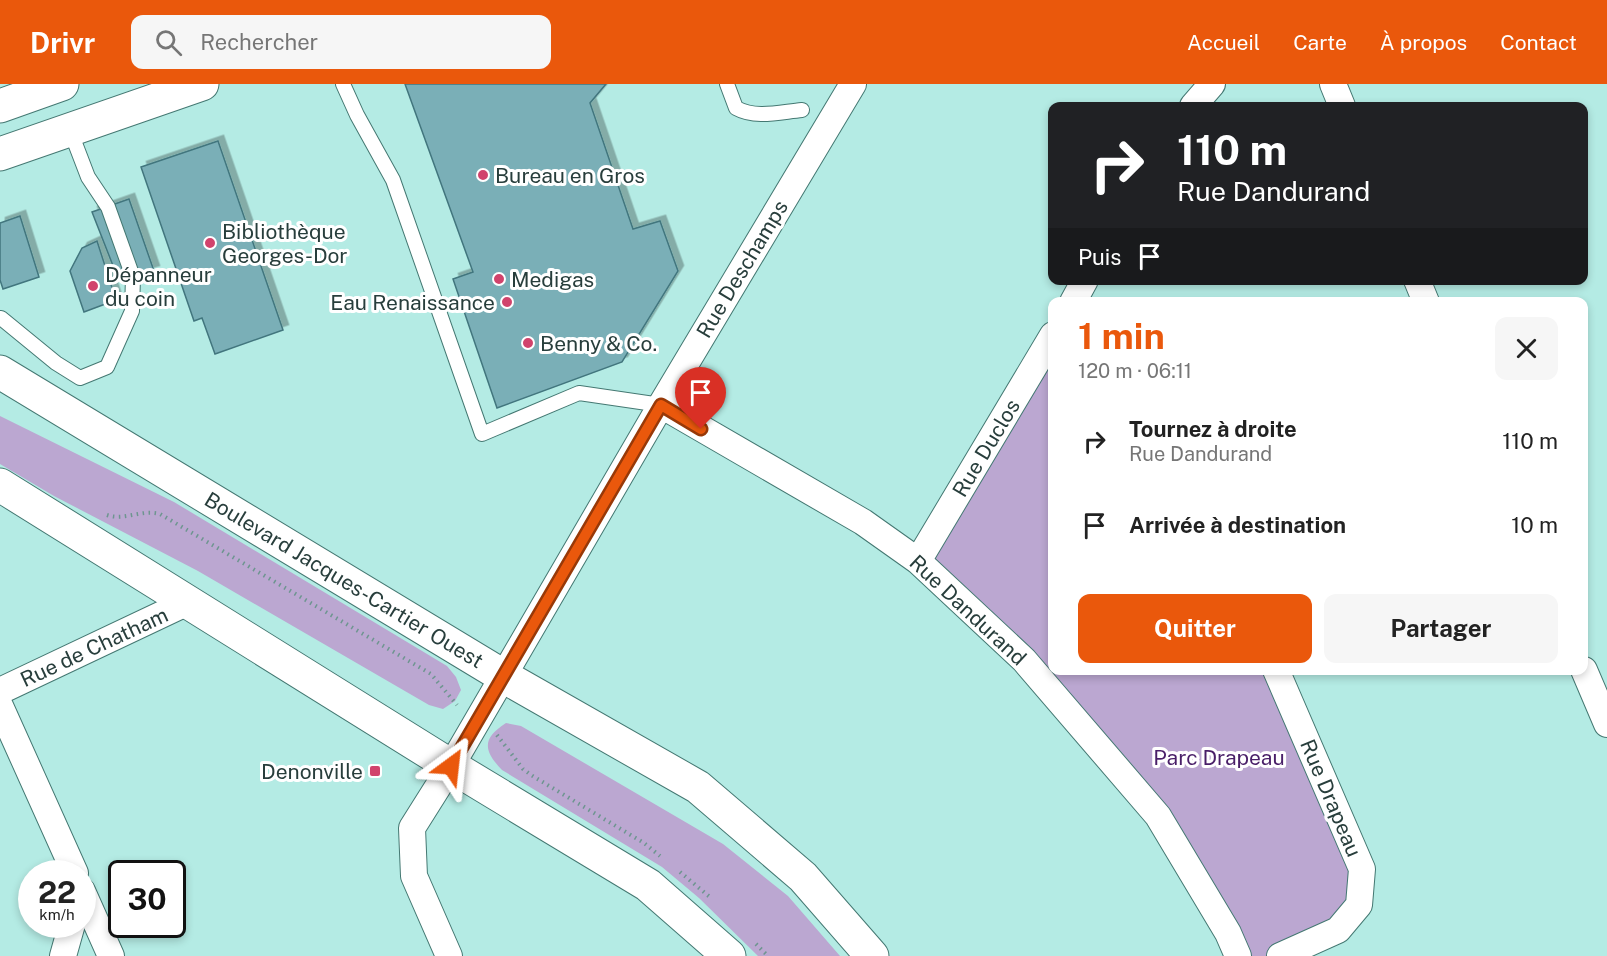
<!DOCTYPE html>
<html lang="fr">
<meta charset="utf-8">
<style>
body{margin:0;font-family:"Public Sans",sans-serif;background:#f6f6f6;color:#222;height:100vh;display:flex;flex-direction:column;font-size:22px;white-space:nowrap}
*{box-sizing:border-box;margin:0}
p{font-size:20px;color:#767676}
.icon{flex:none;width:33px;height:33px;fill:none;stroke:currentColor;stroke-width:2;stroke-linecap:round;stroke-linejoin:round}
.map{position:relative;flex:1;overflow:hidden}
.details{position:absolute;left:1048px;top:213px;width:540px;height:378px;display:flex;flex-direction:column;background:#fff;border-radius:12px;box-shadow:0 3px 9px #0003}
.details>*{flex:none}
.guide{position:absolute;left:1048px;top:18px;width:540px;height:183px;border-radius:12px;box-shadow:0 3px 9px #0003;background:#202124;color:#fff;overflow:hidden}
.speed{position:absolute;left:18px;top:776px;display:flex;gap:12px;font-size:30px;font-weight:700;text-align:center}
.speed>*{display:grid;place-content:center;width:78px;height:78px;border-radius:50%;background:#fff;box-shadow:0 3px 9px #0003;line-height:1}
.speed small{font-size:15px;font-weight:400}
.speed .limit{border:3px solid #111;border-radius:9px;background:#fff;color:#111}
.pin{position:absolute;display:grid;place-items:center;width:51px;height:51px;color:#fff;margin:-62px -26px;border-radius:50% 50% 50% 0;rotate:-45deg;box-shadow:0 0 6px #0007}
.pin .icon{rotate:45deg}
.me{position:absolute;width:66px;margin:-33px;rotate:30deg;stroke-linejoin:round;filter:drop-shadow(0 0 4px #0008)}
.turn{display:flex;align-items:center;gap:21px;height:126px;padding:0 30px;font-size:27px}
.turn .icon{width:78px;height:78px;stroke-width:2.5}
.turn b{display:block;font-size:42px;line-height:51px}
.then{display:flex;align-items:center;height:57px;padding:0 30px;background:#0003;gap:12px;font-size:22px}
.round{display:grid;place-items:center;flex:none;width:63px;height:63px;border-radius:12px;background:#f6f6f6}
.headline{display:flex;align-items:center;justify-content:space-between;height:102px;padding:0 30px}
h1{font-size:36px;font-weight:700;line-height:45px;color:#ea580c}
.button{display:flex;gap:12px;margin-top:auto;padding:12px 30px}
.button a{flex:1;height:69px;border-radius:12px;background:#ea580c;color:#fff;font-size:24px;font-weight:700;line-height:69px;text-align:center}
.button a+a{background:#f6f6f6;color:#222}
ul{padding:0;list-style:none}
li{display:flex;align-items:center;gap:18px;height:84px;padding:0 30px}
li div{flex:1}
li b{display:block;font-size:22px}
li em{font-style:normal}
header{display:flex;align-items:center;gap:36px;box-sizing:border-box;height:84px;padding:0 30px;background:#ea580c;color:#fff}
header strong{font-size:28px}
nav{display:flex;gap:33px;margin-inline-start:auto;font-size:21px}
.search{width:420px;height:54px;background:#f6f6f6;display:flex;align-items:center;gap:15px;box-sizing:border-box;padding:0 21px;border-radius:12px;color:#767676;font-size:22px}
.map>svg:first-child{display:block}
.green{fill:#bba7d1}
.building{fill:#7aafb7;stroke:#42767e;stroke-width:1.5;filter:url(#shadow)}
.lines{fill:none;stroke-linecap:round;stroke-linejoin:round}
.lane-casing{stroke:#447872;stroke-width:16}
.street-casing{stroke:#447872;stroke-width:28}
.secondary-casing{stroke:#447872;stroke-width:35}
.path{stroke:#6e9590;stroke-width:4;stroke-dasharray:1.5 4.5;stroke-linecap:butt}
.lane{stroke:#fff;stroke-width:14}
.street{stroke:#fff;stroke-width:26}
.secondary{stroke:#fff;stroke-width:33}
.route-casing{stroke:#983908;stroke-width:15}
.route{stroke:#ea580c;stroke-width:10}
.poi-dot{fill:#d1436c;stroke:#fff;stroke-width:2}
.labels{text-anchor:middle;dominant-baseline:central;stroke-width:6;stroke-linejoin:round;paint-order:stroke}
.poi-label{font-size:21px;fill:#283e3c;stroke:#fff;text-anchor:start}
.street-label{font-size:21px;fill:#283e3c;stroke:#fff}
.park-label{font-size:21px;fill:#491f68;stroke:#fff}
</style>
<header>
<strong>Drivr</strong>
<div class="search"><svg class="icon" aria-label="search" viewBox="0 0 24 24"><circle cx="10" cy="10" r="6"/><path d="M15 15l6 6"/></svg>Rechercher</div>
<nav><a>Accueil</a><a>Carte</a><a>À propos</a><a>Contact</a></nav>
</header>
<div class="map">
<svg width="1607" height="872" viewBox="0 0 1607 872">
<defs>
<filter id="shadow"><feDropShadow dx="5.5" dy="-5.5" stdDeviation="0" flood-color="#0004"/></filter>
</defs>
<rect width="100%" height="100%" fill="#b4ebe4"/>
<!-- green -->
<path class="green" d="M1053,251V586L1276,587L1362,785L1359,821L1280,872H1238L1158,732L918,477Z
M0,332L174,418L447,582L456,593L461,606L455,617L443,625L429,621L198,487L54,412L0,380Z
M506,639L521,642L723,760L788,812L840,872H758L699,814L662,783L502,686C484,667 481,655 506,639Z"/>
<!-- building -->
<path class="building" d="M405,0H606L590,19L633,145L660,137L678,187L622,278L497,324L453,195L473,188Z
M218,57L283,246L215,270L202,234L194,237L141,83Z
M129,115L154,187L119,197L92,128Z
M20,132L39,193L3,205L0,196V139Z
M97,157L116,216L84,228L70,187L82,164Z"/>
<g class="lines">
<!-- lane casing -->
<g class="lane-casing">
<path id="lane" d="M343,0L357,31L393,96L482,350L579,309L661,321
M727,0L736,24C756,35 780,28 802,26
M1,234L56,279L80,294L107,283L132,227L133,193L108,123L88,93L70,46"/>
</g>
<!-- street casing -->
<g class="street-casing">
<path id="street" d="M1333,0L1342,22
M1193,22L1212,0
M1417,196L1426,218
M1073,218L1085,196
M661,321L863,438L918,477L1024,576L1158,732L1228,849L1238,872
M918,477L1053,251
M1276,586L1362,785L1359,821L1338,846L1280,872
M1584,586L1607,640
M0,607L188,518
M0,622L75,789
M82,807L111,872
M63,872L72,840
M449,872L414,792L412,744L451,682L661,321L853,0"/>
</g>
<!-- secondary casing -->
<g class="secondary-casing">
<path id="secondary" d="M0,22L62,0
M0,70L202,0
M0,288L503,592L698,703L803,793L872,872
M0,401L451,682L648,801L729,872"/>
</g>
<!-- path -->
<path class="path" d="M107,431C124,437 142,425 160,430L431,590L457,621
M497,651L523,685L531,691L644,759L660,772
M680,788L711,814
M756,860L768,872"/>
<!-- lane -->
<use href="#lane" class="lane"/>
<!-- street -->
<use href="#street" class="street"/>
<!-- secondary -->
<use href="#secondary" class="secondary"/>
</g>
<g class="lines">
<!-- route casing -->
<g class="route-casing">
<path id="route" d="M451,682L661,321L701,345"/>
</g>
<!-- route -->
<use href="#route" class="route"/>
</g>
<!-- markers -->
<g class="poi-dot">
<circle cx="483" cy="91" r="6"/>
<circle cx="210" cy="159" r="6"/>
<circle cx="499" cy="195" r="6"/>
<circle cx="93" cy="202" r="6"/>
<circle cx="507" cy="218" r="6"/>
<circle cx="528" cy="259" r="6"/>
<rect x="369" y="681" width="12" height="12" rx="3"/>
</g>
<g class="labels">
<!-- poi labels -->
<g class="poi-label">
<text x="495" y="91">Bureau en Gros</text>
<text x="222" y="147">Bibliothèque<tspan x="222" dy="24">Georges-Dor</tspan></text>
<text x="105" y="190">Dépanneur<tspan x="105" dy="24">du coin</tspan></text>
<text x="511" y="195">Medigas</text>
<text x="495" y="218" text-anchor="end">Eau Renaissance</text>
<text x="540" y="259">Benny &amp; Co.</text>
<text x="363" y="687" text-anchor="end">Denonville</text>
</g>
<!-- street labels -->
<g class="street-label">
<text transform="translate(742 185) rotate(-59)">Rue Deschamps</text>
<text transform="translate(986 364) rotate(-59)">Rue Duclos</text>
<text transform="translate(344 496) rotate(31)">Boulevard Jacques-Cartier Ouest</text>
<text transform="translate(968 526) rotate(43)">Rue Dandurand</text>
<text transform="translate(94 563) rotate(-25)">Rue de Chatham</text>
<text transform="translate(1331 714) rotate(67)">Rue Drapeau</text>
</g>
<!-- park labels -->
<g class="park-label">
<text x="1219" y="673">Parc Drapeau</text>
</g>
</g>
</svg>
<div class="speed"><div>22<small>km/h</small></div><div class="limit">30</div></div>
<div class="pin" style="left:701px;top:345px;background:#d93025"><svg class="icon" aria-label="arrive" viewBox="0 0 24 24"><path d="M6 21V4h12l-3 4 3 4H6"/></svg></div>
<svg class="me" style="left:451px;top:682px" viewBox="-20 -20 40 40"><path d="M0-17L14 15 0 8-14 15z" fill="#ea580c" stroke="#fff" stroke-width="4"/></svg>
<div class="guide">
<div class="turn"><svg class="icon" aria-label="right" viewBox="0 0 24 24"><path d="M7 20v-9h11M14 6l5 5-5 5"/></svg><div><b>110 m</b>Rue Dandurand</div></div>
<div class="then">Puis<svg class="icon" aria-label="arrive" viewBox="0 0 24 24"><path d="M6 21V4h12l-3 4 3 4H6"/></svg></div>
</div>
<section class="details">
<div class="headline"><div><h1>1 min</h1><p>120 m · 06:11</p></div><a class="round"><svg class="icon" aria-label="close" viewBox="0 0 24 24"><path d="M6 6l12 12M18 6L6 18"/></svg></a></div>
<ul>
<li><svg class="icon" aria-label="right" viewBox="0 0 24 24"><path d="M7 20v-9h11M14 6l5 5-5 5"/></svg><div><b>Tournez à droite</b><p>Rue Dandurand</p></div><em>110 m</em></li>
<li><svg class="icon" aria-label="arrive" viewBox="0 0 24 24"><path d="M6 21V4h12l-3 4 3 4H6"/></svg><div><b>Arrivée à destination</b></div><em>10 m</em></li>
</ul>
<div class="button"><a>Quitter</a><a>Partager</a></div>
</section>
</div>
